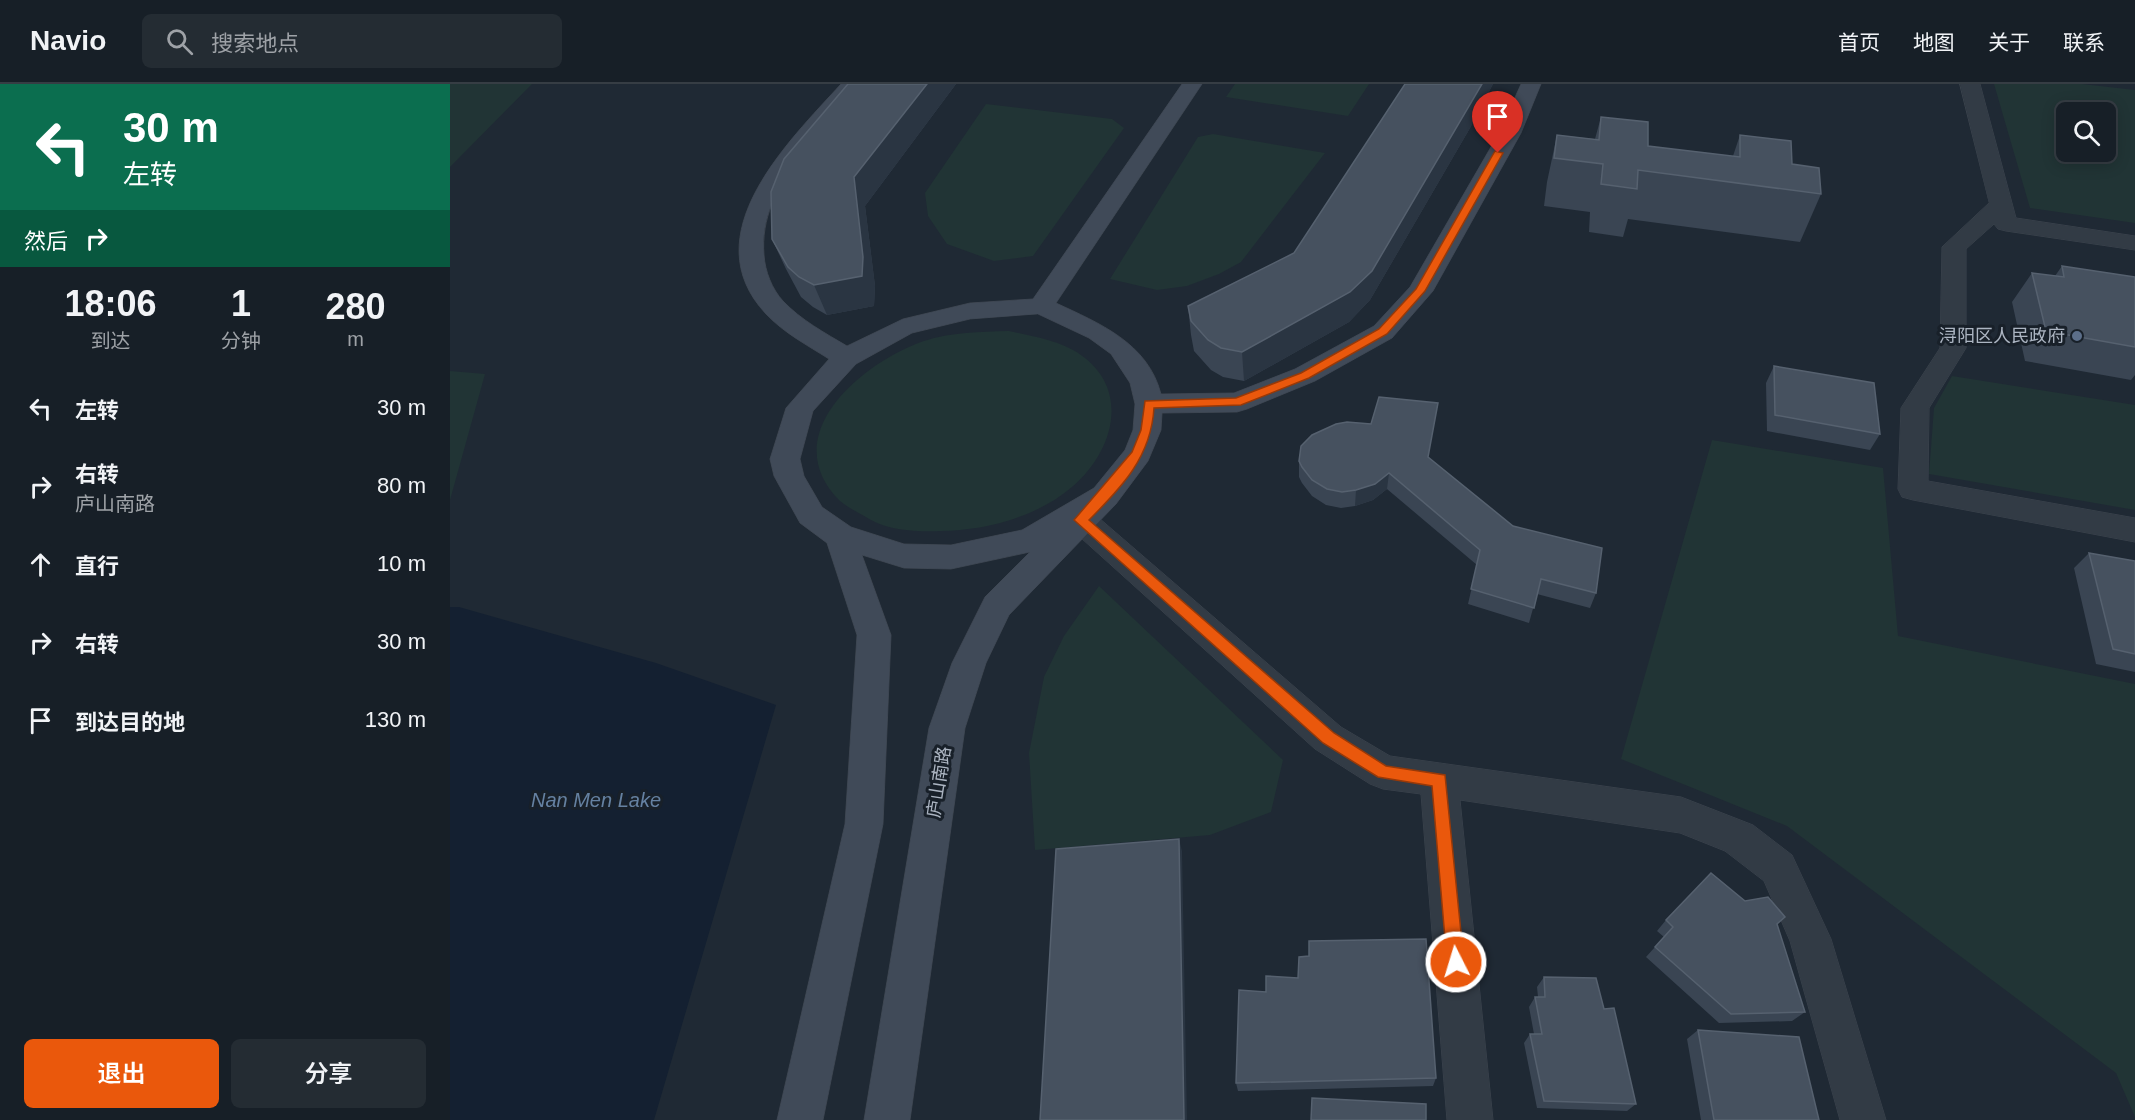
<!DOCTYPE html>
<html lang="zh">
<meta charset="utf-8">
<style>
body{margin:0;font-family:Arial,"Noto Sans SC",sans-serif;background:#242c33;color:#f1f3f6;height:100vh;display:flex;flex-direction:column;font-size:22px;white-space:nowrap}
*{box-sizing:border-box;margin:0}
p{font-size:20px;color:#9ea2a7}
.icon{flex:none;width:33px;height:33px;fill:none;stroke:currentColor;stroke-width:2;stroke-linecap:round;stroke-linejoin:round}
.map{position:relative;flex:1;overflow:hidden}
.drawer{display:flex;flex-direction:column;background:#171f27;width:450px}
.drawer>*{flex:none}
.guide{background:#0b6e4f;color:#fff;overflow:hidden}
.fabs{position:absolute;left:1606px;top:18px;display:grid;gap:12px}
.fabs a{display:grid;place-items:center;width:60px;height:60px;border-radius:9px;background:#171f27;box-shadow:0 3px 15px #0003,0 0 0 2px #363d44;font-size:30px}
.pin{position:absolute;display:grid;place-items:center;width:51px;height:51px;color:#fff;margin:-62px -26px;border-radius:50% 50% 50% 0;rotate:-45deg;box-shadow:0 0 6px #0007}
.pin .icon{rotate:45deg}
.me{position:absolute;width:66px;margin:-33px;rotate:355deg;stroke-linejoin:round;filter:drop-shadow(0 0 4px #0008)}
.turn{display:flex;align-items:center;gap:21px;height:126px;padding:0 24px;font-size:27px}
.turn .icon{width:78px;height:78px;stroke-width:2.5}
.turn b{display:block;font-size:42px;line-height:51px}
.then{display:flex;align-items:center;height:57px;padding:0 24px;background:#0003;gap:12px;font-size:22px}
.eta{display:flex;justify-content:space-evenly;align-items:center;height:102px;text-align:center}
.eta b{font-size:36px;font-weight:600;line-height:42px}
.button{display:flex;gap:12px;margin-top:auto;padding:12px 24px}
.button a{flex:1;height:69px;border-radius:9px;background:#ea580c;color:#fff;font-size:24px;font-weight:600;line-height:69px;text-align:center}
.button a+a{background:#242c33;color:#f1f3f6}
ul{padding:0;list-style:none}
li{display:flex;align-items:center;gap:18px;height:78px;padding:0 24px}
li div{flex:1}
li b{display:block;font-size:22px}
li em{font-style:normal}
header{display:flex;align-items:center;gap:36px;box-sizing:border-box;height:84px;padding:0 30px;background:#171f27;border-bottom:2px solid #363d44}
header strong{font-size:28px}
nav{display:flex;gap:33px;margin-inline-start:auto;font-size:21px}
.search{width:420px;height:54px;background:#242c33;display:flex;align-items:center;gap:15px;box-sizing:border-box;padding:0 21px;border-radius:9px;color:#9ea2a7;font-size:22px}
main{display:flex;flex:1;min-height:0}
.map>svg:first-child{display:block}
.green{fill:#213435;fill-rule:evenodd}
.water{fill:#142031}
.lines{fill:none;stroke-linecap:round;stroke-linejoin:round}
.street-casing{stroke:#3c444e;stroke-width:1}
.secondary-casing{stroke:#3c444e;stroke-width:1}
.street{fill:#323b45;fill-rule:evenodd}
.secondary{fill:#404a58;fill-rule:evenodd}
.wall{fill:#3a4553}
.shaded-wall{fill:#2a3542}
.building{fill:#46515f;stroke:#56616f;stroke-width:1.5}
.route{fill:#ea580c;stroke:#983908;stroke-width:1.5}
.service-dot{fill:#5c6f8a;stroke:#182029;stroke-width:2}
.labels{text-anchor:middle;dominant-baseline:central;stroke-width:6;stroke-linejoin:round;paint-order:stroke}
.poi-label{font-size:18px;fill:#acb5c2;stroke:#182029;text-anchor:end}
.street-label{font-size:18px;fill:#acb5c2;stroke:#182029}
.water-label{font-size:20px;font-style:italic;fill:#6581a1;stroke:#182029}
</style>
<header>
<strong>Navio</strong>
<div class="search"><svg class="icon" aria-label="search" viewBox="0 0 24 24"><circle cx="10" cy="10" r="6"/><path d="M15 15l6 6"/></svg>搜索地点</div>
<nav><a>首页</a><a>地图</a><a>关于</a><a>联系</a></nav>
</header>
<main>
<section class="drawer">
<div class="guide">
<div class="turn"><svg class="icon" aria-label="left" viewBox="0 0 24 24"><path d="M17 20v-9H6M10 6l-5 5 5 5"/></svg><div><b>30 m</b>左转</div></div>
<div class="then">然后<svg class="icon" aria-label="right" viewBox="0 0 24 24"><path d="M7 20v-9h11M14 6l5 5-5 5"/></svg></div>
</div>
<div class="eta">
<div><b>18:06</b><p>到达</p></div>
<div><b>1</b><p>分钟</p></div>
<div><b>280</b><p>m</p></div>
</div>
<ul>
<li><svg class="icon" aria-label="left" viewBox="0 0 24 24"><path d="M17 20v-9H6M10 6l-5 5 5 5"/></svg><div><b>左转</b></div><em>30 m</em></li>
<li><svg class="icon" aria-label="right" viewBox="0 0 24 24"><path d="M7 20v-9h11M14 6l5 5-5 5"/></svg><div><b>右转</b><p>庐山南路</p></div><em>80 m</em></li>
<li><svg class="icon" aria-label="ahead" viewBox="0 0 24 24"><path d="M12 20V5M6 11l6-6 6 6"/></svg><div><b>直行</b></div><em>10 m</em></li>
<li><svg class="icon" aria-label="right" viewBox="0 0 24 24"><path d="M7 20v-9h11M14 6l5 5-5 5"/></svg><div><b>右转</b></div><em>30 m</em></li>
<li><svg class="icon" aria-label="arrive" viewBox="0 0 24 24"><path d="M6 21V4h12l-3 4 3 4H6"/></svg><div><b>到达目的地</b></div><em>130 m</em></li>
</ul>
<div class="button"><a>退出</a><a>分享</a></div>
</section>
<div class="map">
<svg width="1685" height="1036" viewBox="0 0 1685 1036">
<rect width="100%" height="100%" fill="#1f2934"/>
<!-- green -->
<path class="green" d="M0,0H82L0,83Z
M785,0H919L898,32L776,13Z
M1544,0H1632L1685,6V139L1580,124ZM1617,28H1656V68H1617Z
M536,20L662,35L674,44L583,172L544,177L497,160L478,132L475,109Z
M763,50L875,69L791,178L769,190L737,202L707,206L660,195L748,53Z
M559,247C585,253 614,257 635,274C681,311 661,370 622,403C587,433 537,446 491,447C470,448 440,447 421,436C411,430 398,424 390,417C324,351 413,278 474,257C501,248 530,248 559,247Z
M0,287L35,290L0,416Z
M1502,292L1685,321V426L1479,390L1484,324Z
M1262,356L1433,384L1448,552L1685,600V1033L1666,989L1337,742L1171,675Z
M649,502L833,676L821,728L760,751L585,766L579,669L594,593L614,552Z"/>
<!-- water -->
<path class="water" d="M0,523H9L206,579L326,621L204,1036H0Z"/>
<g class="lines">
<!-- street casing -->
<g class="street-casing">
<path id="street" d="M1510,0H1530L1566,134L1685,152V166L1556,147L1548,145L1544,140L1516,165V264L1479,324L1478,397L1685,434V458L1463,416L1452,413L1448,405L1451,324L1490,264L1492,163L1539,119Z
M631,424L642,428L891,643L940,672L1231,713L1303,741L1342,771L1381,855L1436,1036H1390L1340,857L1314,797L1275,767L1230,749L1010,716L1043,1036H997L971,710L933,705L920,700L865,665L620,444L616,436L620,428Z"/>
</g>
<!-- secondary casing -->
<g class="secondary-casing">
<path id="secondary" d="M391,0H412C375,54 308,98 314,171C315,187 322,205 333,217C351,236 375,249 397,262L453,235L520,219L583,215L732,0H752L606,219C649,239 698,259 711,310L784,309L845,285L924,242L960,203L1049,49L1071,0H1091L1071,49L983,207L942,254L865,297L797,325L787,328L712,329L711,346L698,377L666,420L559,531L536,579L515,644L460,1036H414L479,644L502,579L535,513L580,468L501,485L454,484L412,471L441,551L433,740L373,1036H327L395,740L407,551L377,459L350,439L324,392L320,375L336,324L379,275C357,261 334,249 316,230C242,151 338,58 391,0ZM588,230L639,254L661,270L680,299L685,320L683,346L675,366L644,404L572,446L501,461L454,460L401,443L372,423L354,392L350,375L363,327L406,280L462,249L520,235Z"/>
</g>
<!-- street -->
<use href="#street" class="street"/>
<!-- secondary -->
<use href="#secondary" class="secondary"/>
</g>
<!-- wall -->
<path class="wall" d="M398,0H506L415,122L425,202L424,222L377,231L363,223L351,213L336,185L322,155Z
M955,0H1043L1020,44L920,216L899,238L794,297L773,293L761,286L744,267L741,251L738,222L844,169Z
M1151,33L1198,62L1283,72L1290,51L1342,80L1371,110L1350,158L1178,135L1173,153L1139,148L1140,128L1094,122L1097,98L1107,51L1145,55Z
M1612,182L1685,193V291L1681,296L1575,277L1562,218L1582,189L1605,192Z
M1324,282L1430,350L1420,366L1317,347L1316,299Z
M988,319L978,373L1146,509L1140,524L1087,510L1079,539L1018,520L1027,481L937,405L923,416L905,422L891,424L876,421L862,412L852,399L849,393V377L921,340Z
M1639,469L1685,477V588L1646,580L1624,484Z
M1295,817L1335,833L1327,840L1355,928L1342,937L1269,939L1196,873L1214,853L1207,847L1216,836Z
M859,857L986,994L983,1002L788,1007L786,999L816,908L848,894L859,872Z
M1094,893L1154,925L1186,1020L1177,1027L1087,1024L1074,959L1080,950H1084L1079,923L1085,913H1088L1087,903Z
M1248,946L1369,1036H1251L1237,955Z"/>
<!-- shaded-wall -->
<path class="shaded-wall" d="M477,0H506L415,122L425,202L424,222L377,231L364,201L404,93Z
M1032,0H1043L1020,44L920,216L899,238L794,297L792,268Z
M939,389L937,405L923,416L905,422L906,406Z
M729,755L732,767L737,1036H734Z"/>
<!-- building -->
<path class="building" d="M398,0H477L404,93L413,173L412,192L364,201L349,193L338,183L322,155L321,108L334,75Z
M955,0H1032L922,187L900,208L792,268L771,264L758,256L741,237L738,222L844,169Z
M1151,33L1198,38V62L1290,73V51L1341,57L1342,80L1369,84L1371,110L1188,86L1187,105L1151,100L1153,80L1104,74L1107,51L1149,56Z
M1612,182L1685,193V263L1596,247L1582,189L1614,193Z
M1324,282L1424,299L1430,350L1325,331Z
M929,313L988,319L978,373L1063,442L1152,464L1146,509L1091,495L1084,524L1021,505L1030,466L939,389L925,400L906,406L892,408L877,405L862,396L852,383L849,377L851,362L862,351L886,340L897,338L921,340Z
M1639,469L1685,477V570L1663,565Z
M729,755L734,1036H590L606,765Z
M1261,789L1295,817L1318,813L1335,833L1327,840L1355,928L1281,930L1205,863L1223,843L1216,836Z
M976,855L986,994L786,999L789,906L816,908V892L848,894L849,873L859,872V857Z
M1094,893L1146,894L1154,925L1164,924L1186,1020L1094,1017L1080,950H1092L1085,913H1095Z
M1248,946L1349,953L1369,1036H1264Z
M862,1014L976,1020V1036H861Z"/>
<!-- route -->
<path class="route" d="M1045,67L1053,69L975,207L937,250L859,294L791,321L704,324C701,373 672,403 639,436L884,649L936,682L995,691L1014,878L1012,884L1006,886L1000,884L997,878L982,702L928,693L873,659L624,436L682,368L691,346L695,317L786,314L851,289L929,245L966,205Z"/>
<!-- markers -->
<circle class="service-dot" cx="1627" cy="252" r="6"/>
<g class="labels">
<!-- poi labels -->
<g class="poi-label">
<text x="1615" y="252">浔阳区人民政府</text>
</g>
<!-- street labels -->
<g class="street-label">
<text transform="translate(489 698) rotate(-81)">庐山南路</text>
</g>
<!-- water labels -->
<g class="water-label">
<text x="146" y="716">Nan Men Lake</text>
</g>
</g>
</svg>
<div class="fabs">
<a><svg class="icon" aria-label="search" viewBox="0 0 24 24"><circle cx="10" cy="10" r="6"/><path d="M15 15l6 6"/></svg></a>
</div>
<div class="pin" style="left:1048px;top:69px;background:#d93025"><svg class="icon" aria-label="arrive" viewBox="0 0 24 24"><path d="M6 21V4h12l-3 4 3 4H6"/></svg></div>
<svg class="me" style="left:1006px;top:878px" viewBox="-20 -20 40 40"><circle r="17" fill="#ea580c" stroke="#fff" stroke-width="3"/><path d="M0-11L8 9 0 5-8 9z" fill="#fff"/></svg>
</div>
</main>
